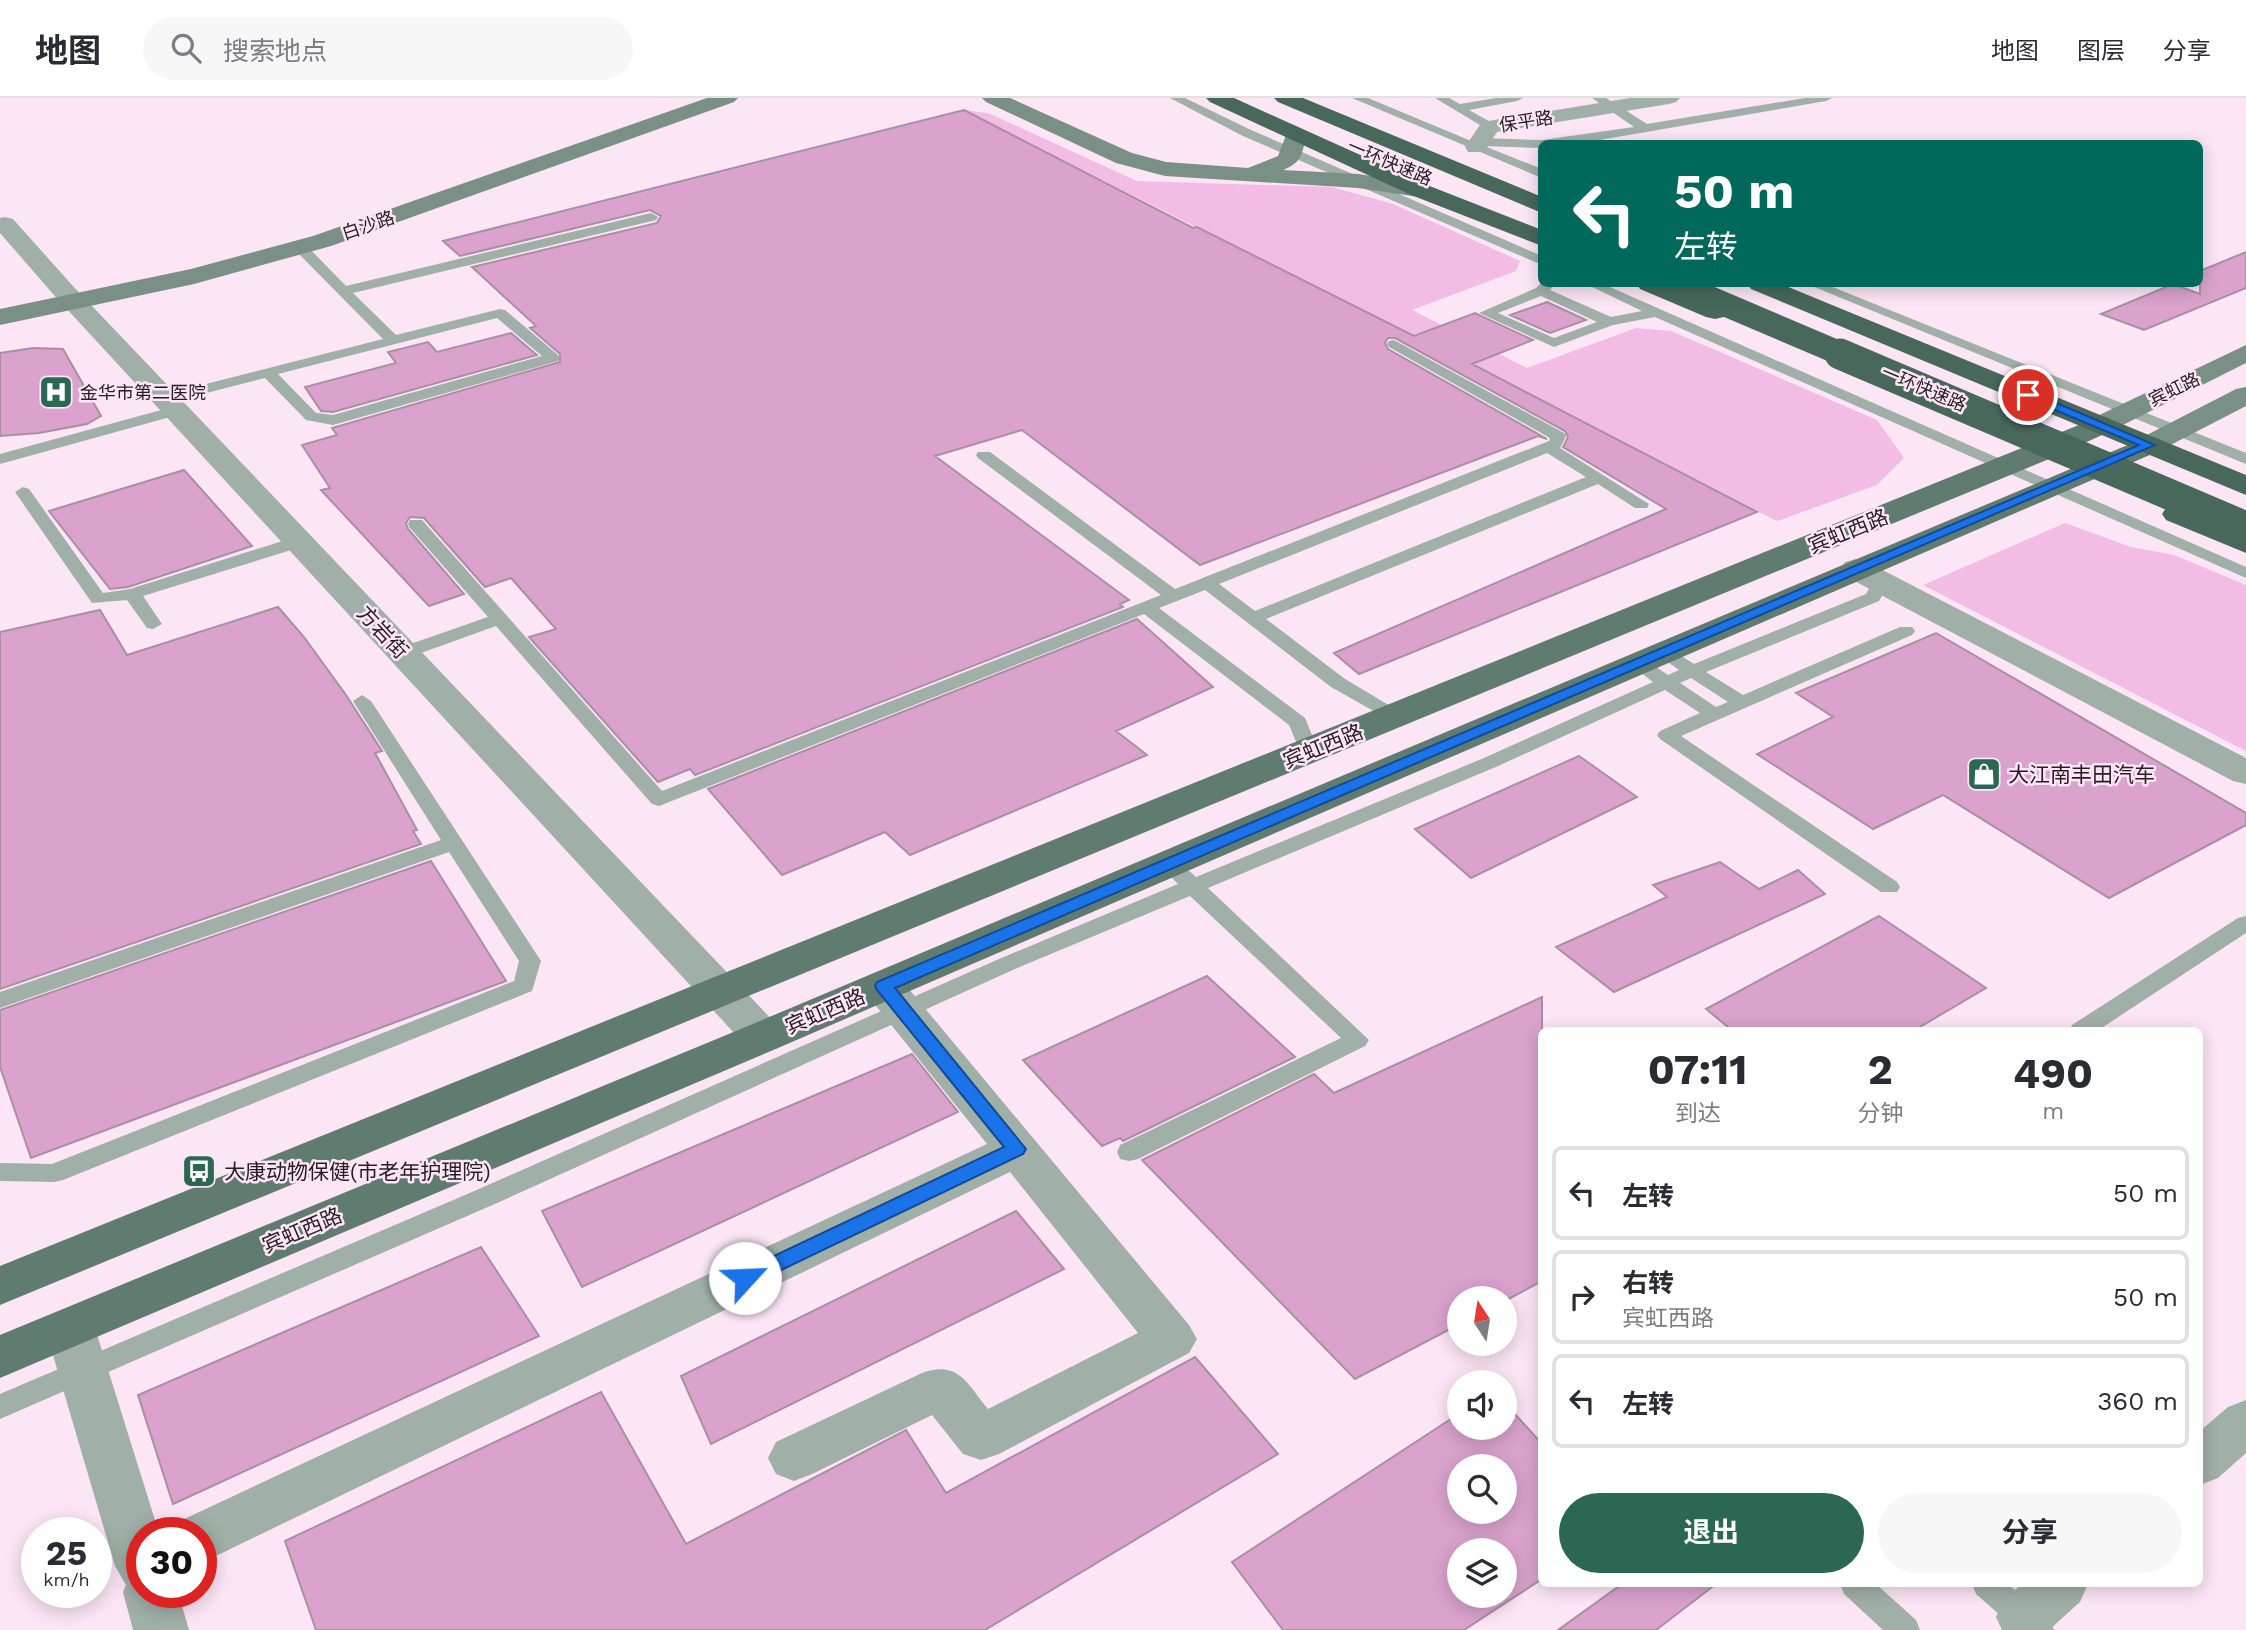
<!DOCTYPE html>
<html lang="zh">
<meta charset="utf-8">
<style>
body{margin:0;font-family:"Work Sans","Noto Sans SC",sans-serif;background:#f7f7f7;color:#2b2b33;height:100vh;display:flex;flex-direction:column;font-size:26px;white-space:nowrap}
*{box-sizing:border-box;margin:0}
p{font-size:23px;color:#7c7c81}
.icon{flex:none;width:38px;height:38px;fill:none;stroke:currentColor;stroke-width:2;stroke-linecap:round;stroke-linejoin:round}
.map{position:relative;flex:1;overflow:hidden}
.drawer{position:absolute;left:1538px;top:929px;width:665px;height:560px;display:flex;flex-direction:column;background:#fff;border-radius:10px;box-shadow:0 4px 18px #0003}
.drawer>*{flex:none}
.banner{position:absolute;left:1538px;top:42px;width:665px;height:147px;border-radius:10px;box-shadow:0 4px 18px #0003;background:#00695c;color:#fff;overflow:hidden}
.needle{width:46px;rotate:348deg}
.controls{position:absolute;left:1447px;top:1188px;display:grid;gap:14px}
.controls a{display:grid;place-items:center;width:70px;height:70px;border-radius:50%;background:#fff;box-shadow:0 4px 18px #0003;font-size:35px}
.speed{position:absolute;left:21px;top:1419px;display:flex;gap:14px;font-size:35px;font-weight:700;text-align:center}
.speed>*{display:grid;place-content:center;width:91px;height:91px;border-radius:50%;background:#fff;box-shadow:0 4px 18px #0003;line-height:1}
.speed small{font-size:18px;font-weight:400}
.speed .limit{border:10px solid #d22;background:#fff;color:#111}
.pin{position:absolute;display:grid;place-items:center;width:60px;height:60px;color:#fff;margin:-30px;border:4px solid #fff;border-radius:50%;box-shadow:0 2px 7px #0007}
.me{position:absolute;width:77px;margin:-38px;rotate:65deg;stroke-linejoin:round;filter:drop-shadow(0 0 5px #0008)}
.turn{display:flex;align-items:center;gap:24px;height:147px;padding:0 21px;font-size:32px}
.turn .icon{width:91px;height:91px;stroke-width:2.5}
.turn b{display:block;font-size:49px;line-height:60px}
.eta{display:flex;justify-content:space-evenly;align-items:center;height:119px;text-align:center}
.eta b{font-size:42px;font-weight:700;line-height:49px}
.button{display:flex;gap:14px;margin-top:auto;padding:14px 21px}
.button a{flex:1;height:80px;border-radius:42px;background:#2a6853;color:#fff;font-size:28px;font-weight:700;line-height:80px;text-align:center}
.button a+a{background:#f7f7f7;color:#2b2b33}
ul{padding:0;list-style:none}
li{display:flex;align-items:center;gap:21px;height:94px;margin:0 14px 10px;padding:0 7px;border:4px solid #e1e1e2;border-radius:10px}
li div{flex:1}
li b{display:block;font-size:26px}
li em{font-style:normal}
header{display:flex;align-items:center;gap:42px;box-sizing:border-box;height:98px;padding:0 35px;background:#fff;border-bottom:2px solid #e1e1e2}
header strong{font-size:33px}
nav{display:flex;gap:38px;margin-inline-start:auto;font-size:24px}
.search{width:490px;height:63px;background:#f7f7f7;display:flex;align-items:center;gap:18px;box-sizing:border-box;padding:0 24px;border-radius:38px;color:#7c7c81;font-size:26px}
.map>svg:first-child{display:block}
.green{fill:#f2bce5}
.building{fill:#daa2cd;stroke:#aa8fa3;stroke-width:2;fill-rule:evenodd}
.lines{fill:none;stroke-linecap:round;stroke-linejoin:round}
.lane{fill:#a0afa8;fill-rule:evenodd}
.street{fill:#a0afa8;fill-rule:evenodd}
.secondary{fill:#7a9087;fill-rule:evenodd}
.primary{fill:#607b70;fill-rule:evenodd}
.highway{fill:#48685c;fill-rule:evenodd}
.highway-bridge-far1{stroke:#48685c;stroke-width:24}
.highway-bridge{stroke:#48685c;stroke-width:31}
.route{fill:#1a73e8;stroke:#114b97;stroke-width:2}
.labels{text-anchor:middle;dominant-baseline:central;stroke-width:5;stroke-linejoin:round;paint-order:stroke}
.far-street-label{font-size:18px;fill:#261c23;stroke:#fce5f5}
.far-poi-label{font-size:18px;fill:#261c23;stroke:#fce5f5;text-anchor:start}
.street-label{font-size:21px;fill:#261c23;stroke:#fce5f5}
.poi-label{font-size:21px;fill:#261c23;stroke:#fce5f5;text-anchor:start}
</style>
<header>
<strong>地图</strong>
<div class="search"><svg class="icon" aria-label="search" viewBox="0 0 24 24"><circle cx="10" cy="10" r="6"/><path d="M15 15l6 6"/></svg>搜索地点</div>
<nav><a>地图</a><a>图层</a><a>分享</a></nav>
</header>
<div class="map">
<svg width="2246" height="1532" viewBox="0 0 2246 1532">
<rect width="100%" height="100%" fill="#fce5f5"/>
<!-- green -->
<path class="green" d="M964,12L988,15L1137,83L1332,89L1393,106L1520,163L1516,173L1412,212L1527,270L1636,230L1671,233L1877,322L1904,360L1877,387L1777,423Z
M2065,425L2131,449L2174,457L2246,487V653L1923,487Z"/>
<!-- building -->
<path class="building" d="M964,12L1193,130L1197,129L1414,238L1475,215L1533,242L1472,266L1757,414L1359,576L1334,555L1666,411L1563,349L1568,339L1565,333L1395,240H1388L1385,245L1388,251L1547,341L1538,338L1200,467L1022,332L935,358L1129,502L1120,506L1123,509L695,677L690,671L658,684L529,539L556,531L511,480L485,489L424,420L410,419L406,425L408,431L464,496L429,508L321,392L330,390L302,347L337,337L332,330L560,264V256L530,230L536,228L472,169L657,125L661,118L650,112L460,158L443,143Z
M2246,154V190L2144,232L2101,216L2173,186L2200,196V173Z
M1547,204L1586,222L1550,235L1510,217Z
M511,235L537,257L333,314L321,313L305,289L396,265L388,254L428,244L437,254Z
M33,250L63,251L101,318L87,326L39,335L0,338V255Z
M184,372L252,448L128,489L110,491L49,413Z
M278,509L304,539L346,597L382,653L375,655L417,732L413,733L421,746L0,891V534L100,512L127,557Z
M1137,521L1213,589L1116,633L1147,657L910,757L885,734L782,777L708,691Z
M1936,535L2246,715V727L2109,800L1943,697L1873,731L1757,656L1833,619L1796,595Z
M1579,658L1637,699L1471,780L1415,731Z
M431,763L506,883L31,1060L0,969V912Z
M1720,764L1759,791L1798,772L1825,796L1614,894L1556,849L1667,799L1653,787Z
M1879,818L1986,890L1913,933H1733L1706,911Z
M1207,878L1295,959L1123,1043L1120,1040L1102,1048L1023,962Z
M1542,899V1183L1505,1203L1460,1200V1226L1355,1281L1142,1062L1314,976L1334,995Z
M912,956L958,1014L582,1189L542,1113Z
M1016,1113L1064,1171L711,1346L681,1278Z
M481,1149L539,1238L173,1406L138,1297Z
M1195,1259L1278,1356L985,1532H316L285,1443L601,1294L686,1446L906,1332L946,1395Z
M1505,1305L1542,1346V1481L1464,1532H1283L1232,1464L1460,1315V1330H1505ZM1460,1368H1505V1414H1460ZM1460,1452H1505V1498H1460Z
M1622,1486H1716L1656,1532H1558Z"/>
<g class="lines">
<!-- lane -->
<path class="lane" d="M1170,0H1185L1251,32L1542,158V167L1243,38Z
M1352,0H1368L1476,45L1482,40L1542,42L1634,29L1592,0H1606L1647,26L1805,0H1832L1826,3L1582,45L1542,46V50L1484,48L1542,71V80Z
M1435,0H1449L1460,6L1496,0H1523L1517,3L1469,12L1494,26L1496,29L1490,33Z
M651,115L658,119L656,122L353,195L396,237L500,211L505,212L558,257L560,260L558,263L333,327L306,322L265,280L164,306L156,301L159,298L383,241L295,152V146H305L346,188ZM497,220L542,258L333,317L316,315L278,276Z
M1542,184L1555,186L1550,192L1611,219L1642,213L1586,186H1603L2246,469V480L1655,219L1613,227L1554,249L1479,215L1536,190ZM1541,198L1597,224L1554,240L1498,215Z
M1807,186H1825L2246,355V366Z
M1394,242L1564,335L1566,338L1560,350L1649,406L1647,410H1635L1598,386L1266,521L1345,581L1402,615L1405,619L1395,625L1331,589L1205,492L1159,510L1305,620L1319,654L1316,658H1302L1289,627L1144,516L659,708L652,706L496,528L410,559L403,561L394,555L396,551L488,519L410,430L408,426L410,422H422L662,693L1161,497L978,360L976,357L978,354H990L1175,491L1549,343L1550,340L1389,249L1387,246L1389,243ZM1547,355L1586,379L1255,513L1219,486Z
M176,308L181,310L184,313L181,316L0,366V356Z
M23,389L29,391L103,495L130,491L292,440H304L307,444L304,448L143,498L162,526L153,531L147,530L127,502L92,505L15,394Z
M1881,479L1890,484L1879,503L1706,574L1743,597L1900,529H1912L1915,533L1912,537L1681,638L1897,784L1900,789L1897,794H1881L1660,641L1657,637L1660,633L1700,615L1665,592L1498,668L1208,790L1369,942L1365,948L1138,1061L1129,1063L1120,1061L1117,1054L1120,1047L1341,940L1190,798L1015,871L497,1105L0,1321V1296L479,1091L999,861L1178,786L1158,766L1162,761H1176L1196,779L1484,660L1653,584L1628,565L1630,561H1644L1668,577L1679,572L1654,554L1657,550H1669L1694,566L1866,496L1875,480ZM1691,580L1728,604L1716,609L1680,585Z
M362,597L371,603L541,863L532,893L63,1082L54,1084L0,1083V1065L52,1066L514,883L519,863L449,754L0,910V894L441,742L353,603Z
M2246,818V835L2097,933H2069L2072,927L2238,820Z
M1840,1486H1876L1916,1522L1920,1532H1883L1844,1496Z
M1972,1486H2008L2050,1522L2054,1532H2017L1976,1496Z"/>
<!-- street -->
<path class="street" d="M1630,0H1680L1676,4L1669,6L1497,34L1484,54H1468L1465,49L1482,24Z
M5,119L13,121L72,187L778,928L784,939L778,950L763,954L748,950L54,197L0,135V120Z
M1856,461L1867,464L2246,660V686L2233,683L1845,478L1840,471L1845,464Z
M883,874L898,878L1189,1227L1197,1241L1189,1255L999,1356L981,1362L963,1356L932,1317L812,1376L794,1383L776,1376L768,1360L776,1344L922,1275C959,1262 967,1286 988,1311L1138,1235L1010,1074L220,1456L201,1463V1435H176L182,1422L987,1046L868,898L862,888L868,878Z
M70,1210L87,1216L95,1230L159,1435H142V1494H178L189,1532H133L123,1494L126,1487L115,1468L45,1230L53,1216Z
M2246,1302V1355L2218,1380L2200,1387V1333L2228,1309Z
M2022,1486H2088L2080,1504L2049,1532H2002L1996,1519L2004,1501Z"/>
<!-- secondary -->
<path class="secondary" d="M707,0H738L734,4L331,148L194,186L0,227V211L191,171L313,138Z
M982,0H1010L1132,55L1166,64L1248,70L1278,58L1288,32H1304L1307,37C1301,56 1303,64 1283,72L1358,76L1419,85L1427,87L1431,92L1427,97L1419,99L1358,90L1165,78L1116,65L986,4Z
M2246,247V265L2111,333L2101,336L2091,333L2087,327L2091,321Z
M2246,289V308L2159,353L2149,356L2139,353L2134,347L2139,341L2236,291Z"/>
<!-- primary -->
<path class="primary" d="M2101,318L2111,321L2115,327L2111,333L2049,361L0,1207V1168Z
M2149,338L2159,341L2164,347L2159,353L778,950L0,1280V1237L748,928Z"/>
<!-- highway -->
<path class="highway" d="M1206,0H1234L1427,87L1542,132V148L1411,97L1210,4Z
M1274,0H1303L1542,99V115L1278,4Z
M1637,186H1670L1724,207L1728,213L1724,219L1715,221L1706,219L1640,191Z
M1747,186H1781L2246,377V397L1751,191Z
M2177,407L2246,435V455L2166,422L2162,416L2166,410Z"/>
<!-- highway-bridge-far1 -->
<path class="highway-bridge-far1" d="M1677,186L1844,257"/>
<!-- highway-bridge -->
<path class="highway-bridge" d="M1840,256L2246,429"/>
</g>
<!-- route -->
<path class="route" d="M2028,293L2155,347L895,890L1026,1051L1023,1056L752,1186L745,1188L738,1186L735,1180L738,1175L1004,1049L877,892L875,888L877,884L2139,347L2024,299L2022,297Z"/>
<!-- icons -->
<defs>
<g id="hospital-square" transform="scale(1.75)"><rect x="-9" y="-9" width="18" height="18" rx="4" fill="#2a6853" stroke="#fce5f5"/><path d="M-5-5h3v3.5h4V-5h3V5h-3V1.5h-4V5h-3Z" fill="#fff"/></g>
<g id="shop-square" transform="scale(1.75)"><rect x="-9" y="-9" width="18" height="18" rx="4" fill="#2a6853" stroke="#fce5f5"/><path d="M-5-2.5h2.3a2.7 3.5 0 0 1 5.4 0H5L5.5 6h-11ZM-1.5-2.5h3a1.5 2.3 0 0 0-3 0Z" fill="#fff"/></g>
<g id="bus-square" transform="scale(1.75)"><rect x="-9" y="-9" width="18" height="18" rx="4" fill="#2a6853" stroke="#fce5f5"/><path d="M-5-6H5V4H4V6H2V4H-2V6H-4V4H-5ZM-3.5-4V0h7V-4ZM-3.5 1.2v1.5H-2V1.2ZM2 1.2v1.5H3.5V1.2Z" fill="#fff"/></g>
</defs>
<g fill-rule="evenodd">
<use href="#hospital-square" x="56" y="294"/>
<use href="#shop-square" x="1984" y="676"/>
<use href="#bus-square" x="199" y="1073"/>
</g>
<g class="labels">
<!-- far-street labels -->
<g class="far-street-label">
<text transform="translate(1526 23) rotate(-9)">保平路</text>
<text transform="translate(1390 64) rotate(23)">一环快速路</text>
<text transform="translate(368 127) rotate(-19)">白沙路</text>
<text transform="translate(1924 290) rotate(23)">一环快速路</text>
<text transform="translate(2174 291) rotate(-26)">宾虹路</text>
</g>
<!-- far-poi labels -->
<g class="far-poi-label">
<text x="80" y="294">金华市第二医院</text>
</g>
<!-- street labels -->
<g class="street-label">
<text transform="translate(1848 433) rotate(-22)">宾虹西路</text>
<text transform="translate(383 534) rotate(47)">方岩街</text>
<text transform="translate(1323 648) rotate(-22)">宾虹西路</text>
<text transform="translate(825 913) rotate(-23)">宾虹西路</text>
<text transform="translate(302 1132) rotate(-23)">宾虹西路</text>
</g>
<!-- poi labels -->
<g class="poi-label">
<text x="2008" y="676">大江南丰田汽车</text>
<text x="224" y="1073">大康动物保健(市老年护理院)</text>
</g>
</g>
</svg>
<div class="controls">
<a><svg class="needle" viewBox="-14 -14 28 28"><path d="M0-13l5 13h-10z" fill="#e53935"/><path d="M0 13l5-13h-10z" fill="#7c7c81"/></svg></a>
<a><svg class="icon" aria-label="sound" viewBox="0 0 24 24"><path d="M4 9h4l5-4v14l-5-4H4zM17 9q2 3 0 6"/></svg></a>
<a><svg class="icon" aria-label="search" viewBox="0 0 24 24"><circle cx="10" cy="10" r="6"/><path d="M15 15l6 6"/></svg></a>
<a><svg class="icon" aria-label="layers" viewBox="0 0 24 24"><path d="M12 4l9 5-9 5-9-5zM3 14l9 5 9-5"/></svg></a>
</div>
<div class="speed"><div>25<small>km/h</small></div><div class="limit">30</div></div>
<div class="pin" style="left:2028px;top:297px;background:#d93025"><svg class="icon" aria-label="arrive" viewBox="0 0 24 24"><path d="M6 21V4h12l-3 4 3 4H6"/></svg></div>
<svg class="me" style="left:745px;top:1180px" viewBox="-20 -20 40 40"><circle r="19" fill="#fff"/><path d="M0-13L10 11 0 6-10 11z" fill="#1a73e8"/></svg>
<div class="banner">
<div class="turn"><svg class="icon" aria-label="left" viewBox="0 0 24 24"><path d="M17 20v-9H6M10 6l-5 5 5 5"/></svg><div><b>50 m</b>左转</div></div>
</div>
<section class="drawer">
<div class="eta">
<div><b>07:11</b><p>到达</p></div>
<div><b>2</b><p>分钟</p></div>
<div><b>490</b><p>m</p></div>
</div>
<ul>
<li><svg class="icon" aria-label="left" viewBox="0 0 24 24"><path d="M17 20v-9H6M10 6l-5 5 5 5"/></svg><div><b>左转</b></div><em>50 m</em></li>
<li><svg class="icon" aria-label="right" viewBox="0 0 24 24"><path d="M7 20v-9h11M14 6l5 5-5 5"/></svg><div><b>右转</b><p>宾虹西路</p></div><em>50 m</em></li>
<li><svg class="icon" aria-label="left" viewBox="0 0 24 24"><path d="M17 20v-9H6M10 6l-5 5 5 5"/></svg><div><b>左转</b></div><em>360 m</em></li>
</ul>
<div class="button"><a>退出</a><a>分享</a></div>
</section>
</div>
